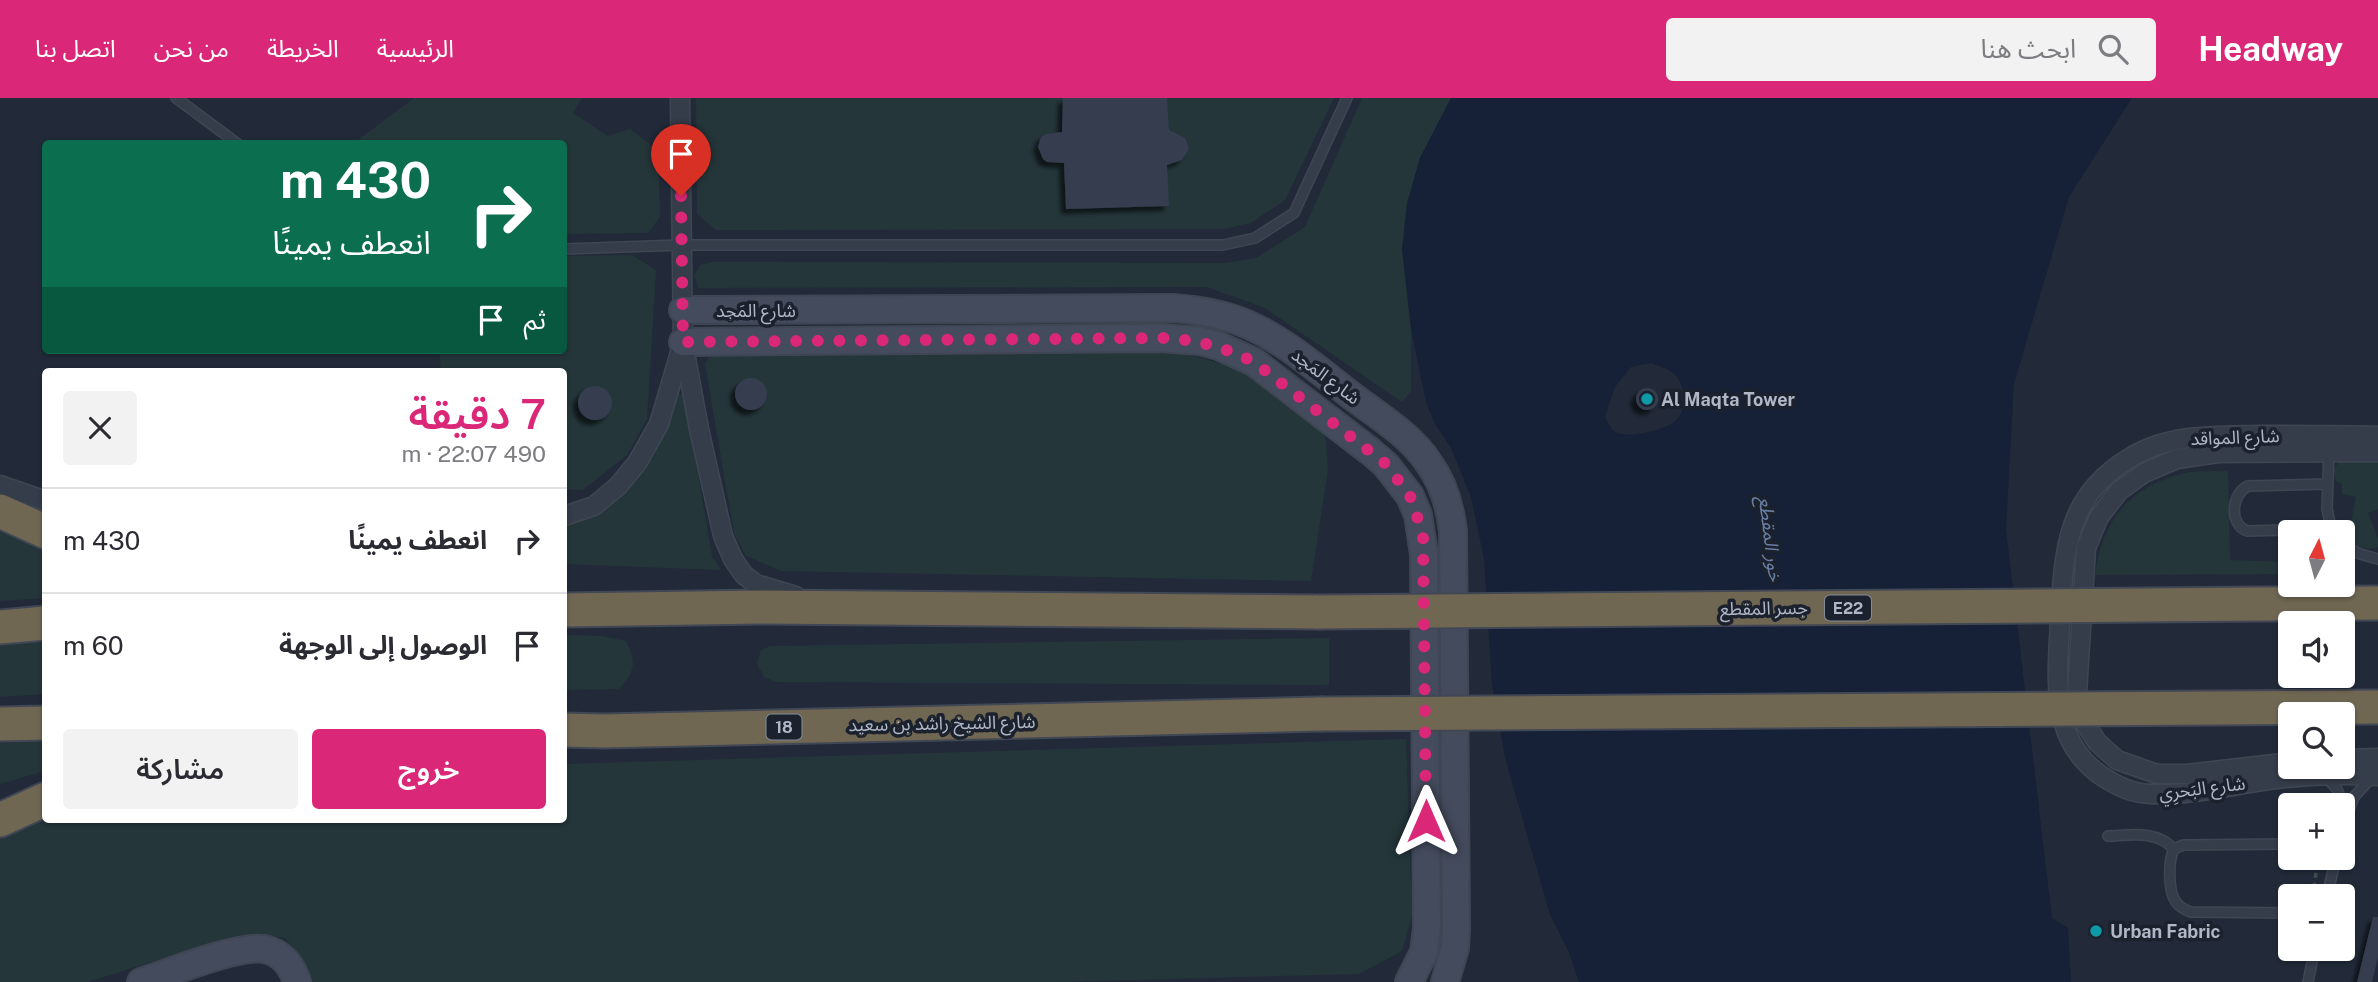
<!DOCTYPE html>
<html lang="ar">
<meta charset="utf-8">
<style>
body{margin:0;font-family:"Public Sans","Noto Sans Arabic",sans-serif;background:#f2f2f3;color:#2b2b33;direction:rtl;height:100vh;display:flex;flex-direction:column;font-size:26px;white-space:nowrap}
*{box-sizing:border-box;margin:0}
p{font-size:23px;color:#7c7c81}
.icon{flex:none;width:38px;height:38px;fill:none;stroke:currentColor;stroke-width:2;stroke-linecap:round;stroke-linejoin:round}
.map{position:relative;flex:1;overflow:hidden;direction:ltr}
.sheet{position:absolute;left:42px;top:270px;width:525px;height:455px;display:flex;flex-direction:column;background:#fff;border-radius:7px;box-shadow:0 2px 5px #0004;direction:rtl}
.sheet>*{flex:none}
.top-card{position:absolute;left:42px;top:42px;width:525px;height:214px;border-radius:7px;box-shadow:0 2px 5px #0004;direction:rtl;background:#0b6e4f;color:#fff;overflow:hidden}
.needle{width:46px;rotate:6deg}
.fabs{position:absolute;left:2278px;top:422px;display:grid;gap:14px}
.fabs a{display:grid;place-items:center;width:77px;height:77px;border-radius:7px;background:#fff;box-shadow:0 2px 5px #0004;font-size:35px}
.pin{position:absolute;display:grid;place-items:center;width:60px;height:60px;color:#fff;margin:-72px -30px;border-radius:50% 50% 50% 0;rotate:-45deg;box-shadow:0 0 7px #0007}
.pin .icon{rotate:45deg}
.me{position:absolute;width:77px;margin:-38px;rotate:0deg;stroke-linejoin:round;filter:drop-shadow(0 0 5px #0008)}
.turn{display:flex;align-items:center;gap:24px;height:147px;padding:0 21px;font-size:32px}
.turn .icon{width:91px;height:91px;stroke-width:2.5}
.turn b{display:block;font-size:49px;line-height:60px}
.then{display:flex;align-items:center;height:66px;padding:0 21px;background:#0003;gap:14px;font-size:26px}
.round{display:grid;place-items:center;flex:none;width:74px;height:74px;border-radius:7px;background:#f2f2f3}
.summary{display:flex;align-items:center;justify-content:space-between;height:119px;padding:0 21px}
h1{font-size:42px;font-weight:600;line-height:52px;color:#db2777}
.action{display:flex;gap:14px;margin-top:auto;padding:14px 21px}
.action a{flex:1;height:80px;border-radius:7px;background:#db2777;color:#fff;font-size:28px;font-weight:600;line-height:80px;text-align:center}
.action a+a{background:#f2f2f3;color:#2b2b33}
ul{padding:0;list-style:none}
li{display:flex;align-items:center;gap:21px;height:105px;padding:0 21px;border-top:2px solid #e1e1e2}
li div{flex:1}
li b{display:block;font-size:26px}
li em{font-style:normal}
header{display:flex;align-items:center;gap:42px;box-sizing:border-box;height:98px;padding:0 35px;background:#db2777;color:#fff}
header strong{font-size:33px}
nav{display:flex;gap:38px;margin-inline-start:auto;font-size:24px}
.search{width:490px;height:63px;background:#f2f2f3;display:flex;align-items:center;gap:18px;box-sizing:border-box;padding:0 24px;border-radius:7px;color:#7c7c81;font-size:26px}
.map>svg:first-child{display:block}
.green{fill:#24363a}
.water{fill:#162137;fill-rule:evenodd}
.building{fill:#343e50;filter:url(#shadow)}
.lines{fill:none;stroke-linecap:round;stroke-linejoin:round}
.lane-casing{stroke:#3f4653;stroke-width:12}
.street-casing{stroke:#3f4653;stroke-width:21}
.secondary-casing{stroke:#3f4653;stroke-width:30}
.highway-casing{stroke:#414755;stroke-width:37}
.path{stroke:#3d4f53;stroke-width:3.5;stroke-dasharray:5 5;stroke-linecap:butt}
.lane{stroke:#363d4a;stroke-width:9}
.street{stroke:#363d4a;stroke-width:18}
.secondary{stroke:#444b5d;stroke-width:26}
.highway{stroke:#706753;stroke-width:33}
.highway-bridge-casing{stroke:#414755;stroke-width:37;stroke-linecap:butt}
.highway-bridge{stroke:#706753;stroke-width:33}
.route{stroke:#db2777;stroke-width:12;stroke-dasharray:0 21.6}
.culture-dot{fill:#0f9aa8;stroke:#1b222e;stroke-width:2.5}
.labels{text-anchor:middle;dominant-baseline:central;stroke-width:7;stroke-linejoin:round;paint-order:stroke}
.shield{fill:#1b222e;stroke:#848a98;stroke-width:2}
.shield-label{font-size:16px;font-weight:bold;fill:#b1b7c6}
.street-label{font-size:18px;fill:#b1b7c6;stroke:#1b222e}
.poi-label{font-size:18px;font-weight:bold;fill:#b1b7c6;stroke:#1b222e;text-anchor:start}
.water-label{font-size:19px;font-style:italic;fill:#6b7fa4;stroke:#1b222e}
</style>
<header>
<strong>Headway</strong>
<div class="search"><svg class="icon" aria-label="search" viewBox="0 0 24 24"><circle cx="10" cy="10" r="6"/><path d="M15 15l6 6"/></svg>ابحث هنا</div>
<nav><a>الرئيسية</a><a>الخريطة</a><a>من نحن</a><a>اتصل بنا</a></nav>
</header>
<div class="map">
<svg width="2378" height="884" viewBox="0 0 2378 884">
<defs>
<filter id="shadow"><feDropShadow dx="-5" dy="5" stdDeviation="2" flood-color="#0009"/></filter>
</defs>
<rect width="100%" height="100%" fill="#222a39"/>
<!-- green -->
<path class="green" d="M414,0H582L573,15L608,38L630,31L658,52L660,119L648,135L564,136V46L354,45Z
M696,0H1334L1285,102L1251,125L1223,131L716,132L697,116Z
M1362,0H1451L1420,60L1402,151L1411,231V293L1402,304L1265,210L1207,189L698,190L694,177L701,167L712,164L1226,165L1256,160L1305,129Z
M632,157L656,172L647,321L627,357L583,392L564,391V273H441L439,252H564V158Z
M710,255H1183L1244,272L1325,334L1328,371L1311,483L781,473L746,458L734,435L705,266Z
M679,295L685,299L712,458L721,472L564,466V424L599,416L645,370L666,328L673,298Z
M2378,361V411L2368,415L2378,440V449C2365,454 2352,447 2343,437V434H2340L2337,423L2351,425L2356,399L2342,396V386L2336,383L2332,373L2339,364Z
M2228,373L2230,462L2291,464V476L2095,477C2102,422 2130,388 2185,375C2198,372 2214,374 2228,373Z
M0,432L45,453V500L0,503Z
M564,537L602,538L626,543C637,565 635,573 619,591L564,592Z
M45,538V596L0,599V542Z
M1329,540V587L776,584L764,579L757,565L761,552L770,548Z
M1406,641L1412,817L1402,853L1359,876L1056,884H307L301,860L285,840L263,837L231,839L88,884H0V740L45,716L46,721H564V666Z
M45,643V673L0,686V645Z"/>
<!-- water -->
<path class="water" d="M1451,0H2132L2069,99L2014,286L2006,431L2052,820L2068,830L2071,884H1579L1569,855L1550,817L1505,660L1492,586L1484,461L1471,399L1451,350L1435,326L1426,305L1411,231L1402,151L1407,105L1420,60ZM1651,265C1658,268 1670,271 1675,277C1686,288 1688,311 1676,322C1667,332 1625,342 1614,333C1610,330 1607,323 1605,319L1615,289L1631,269Z"/>
<!-- building -->
<path class="building" d="M1063,0H1167L1169,32L1185,40L1189,51L1182,62L1167,67L1169,108L1066,111L1064,65L1047,64L1043,61L1038,49L1041,39L1046,36L1062,34Z
M735 296a16 16 0 1 1 32 0a16 16 0 1 1-32 0Z
M578 305a17 17 0 1 1 34 0a17 17 0 1 1-34 0Z
M1636 301a11 11 0 1 1 22 0a11 11 0 1 1-22 0Z
M2373,819H2378V859L2372,884H2357Z"/>
<g class="lines">
<!-- lane casing -->
<g class="lane-casing">
<path id="lane" d="M176,0L238,46
M564,151L681,147H1223L1255,140L1294,115L1347,0
M2329,352L2327,411L2332,434
M2327,386L2248,388C2231,396 2229,426 2247,433L2331,431
M2343,447L2360,456L2378,461
M2326,679L2337,691L2346,714
M2343,729L2354,699L2371,680
M2108,738C2132,737 2156,732 2174,751
M2291,746L2183,747L2174,751C2168,763 2168,793 2176,804C2180,810 2185,812 2191,814L2291,815
M2327,798L2336,760
M2308,884L2315,850"/>
</g>
<!-- street casing -->
<g class="street-casing">
<path id="street" d="M680,0L683,244L699,331L723,438L733,461L744,477L756,486L796,498
M2378,338C2339,337 2300,337 2261,337C2216,338 2168,335 2128,361C2064,400 2064,457 2060,524C2056,593 2049,659 2126,691C2161,706 2238,685 2277,681C2310,677 2345,676 2378,678
M0,387L46,403
M564,418L594,408L618,388L637,365L659,326L682,248
M2343,661L2378,660
M2291,664L2187,676H2157L2117,662L2097,644L2082,620L2077,595L2086,450L2099,419L2119,393L2144,375L2177,361L2218,355L2378,354"/>
</g>
<!-- secondary casing -->
<g class="secondary-casing">
<path id="secondary" d="M683,212L1173,210C1200,212 1226,216 1251,228C1288,245 1319,273 1352,298C1378,318 1409,336 1428,364C1443,384 1450,408 1453,433L1456,830L1455,850L1445,884
M683,244L1161,240L1200,243L1219,248L1254,264L1371,354L1386,367L1410,398L1418,417L1424,456L1427,830L1424,854L1409,884
M141,884C169,875 237,847 264,851C281,854 292,868 297,884"/>
</g>
<!-- highway casing -->
<g class="highway-casing">
<path id="highway" d="M0,413L46,434
M564,512L761,509L1318,514
M0,529L46,525
M0,626L46,625
M564,632L604,633L1320,616
M0,722L46,701"/>
</g>
<!-- path -->
<path class="path" d="M2298,798L2299,796H2308L2314,790L2318,760"/>
<!-- lane -->
<use href="#lane" class="lane"/>
<!-- street -->
<use href="#street" class="street"/>
<!-- secondary -->
<use href="#secondary" class="secondary"/>
<!-- highway -->
<use href="#highway" class="highway"/>
<!-- highway-bridge casing -->
<g class="highway-bridge-casing">
<path id="highway-bridge" d="M1318,514L2378,505
M1320,616L2378,609"/>
</g>
<!-- highway-bridge -->
<use href="#highway-bridge" class="highway-bridge"/>
</g>
<g class="lines">
<!-- route -->
<path class="route" d="M681,98L683,244L1161,240C1195,241 1224,249 1254,264L1386,366L1410,398L1423,436L1426,723"/>
</g>
<!-- markers -->
<g class="culture-dot">
<circle cx="1647" cy="301" r="7"/>
<circle cx="2096" cy="833" r="7"/>
</g>
<g class="labels">
<!-- shield labels -->
<g class="shield">
<rect x="1825" y="497.5" width="46" height="25" rx="5"/>
<rect x="766.5" y="616.5" width="35" height="25" rx="5"/>
</g>
<g class="shield-label">
<text x="1848" y="510">E22</text>
<text x="784" y="629">18</text>
</g>
<!-- street labels -->
<g class="street-label">
<text x="756" y="212">شارع المَجد</text>
<text transform="translate(1326 278) rotate(37)">شارع المَجد</text>
<text transform="translate(2235 339) rotate(-2)">شارع المواقد</text>
<text transform="translate(1764 510) rotate(-1)">جسر المقطع</text>
<text transform="translate(942 625) rotate(-1)">شارع الشيخ راشد بن سعيد</text>
<text transform="translate(2202 690) rotate(-7)">شارع البَحرِي</text>
</g>
<!-- poi labels -->
<g class="poi-label">
<text x="1661" y="301">Al Maqta Tower</text>
<text x="2110" y="833">Urban Fabric</text>
</g>
<!-- water labels -->
<g class="water-label">
<text transform="translate(1771 441) rotate(83)">خور المقطع</text>
</g>
</g>
</svg>
<div class="fabs">
<a><svg class="needle" viewBox="-14 -14 28 28"><path d="M0-13l5 13h-10z" fill="#e53935"/><path d="M0 13l5-13h-10z" fill="#7c7c81"/></svg></a>
<a><svg class="icon" aria-label="sound" viewBox="0 0 24 24"><path d="M4 9h4l5-4v14l-5-4H4zM17 9q2 3 0 6"/></svg></a>
<a><svg class="icon" aria-label="search" viewBox="0 0 24 24"><circle cx="10" cy="10" r="6"/><path d="M15 15l6 6"/></svg></a>
<a>+</a>
<a>−</a>
</div>
<div class="pin" style="left:681px;top:98px;background:#d93025"><svg class="icon" aria-label="arrive" viewBox="0 0 24 24"><path d="M6 21V4h12l-3 4 3 4H6"/></svg></div>
<svg class="me" style="left:1426px;top:723px" viewBox="-20 -20 40 40"><path d="M0-17L14 15 0 8-14 15z" fill="#db2777" stroke="#fff" stroke-width="4"/></svg>
<div class="top-card">
<div class="turn"><svg class="icon" aria-label="right" viewBox="0 0 24 24"><path d="M7 20v-9h11M14 6l5 5-5 5"/></svg><div><b>430 m</b>انعطف يمينًا</div></div>
<div class="then">ثم<svg class="icon" aria-label="arrive" viewBox="0 0 24 24"><path d="M6 21V4h12l-3 4 3 4H6"/></svg></div>
</div>
<section class="sheet">
<div class="summary"><div><h1>7 دقيقة</h1><p>490 m · 22:07</p></div><a class="round"><svg class="icon" aria-label="close" viewBox="0 0 24 24"><path d="M6 6l12 12M18 6L6 18"/></svg></a></div>
<ul>
<li><svg class="icon" aria-label="right" viewBox="0 0 24 24"><path d="M7 20v-9h11M14 6l5 5-5 5"/></svg><div><b>انعطف يمينًا</b></div><em>430 m</em></li>
<li><svg class="icon" aria-label="arrive" viewBox="0 0 24 24"><path d="M6 21V4h12l-3 4 3 4H6"/></svg><div><b>الوصول إلى الوجهة</b></div><em>60 m</em></li>
</ul>
<div class="action"><a>خروج</a><a>مشاركة</a></div>
</section>
</div>
